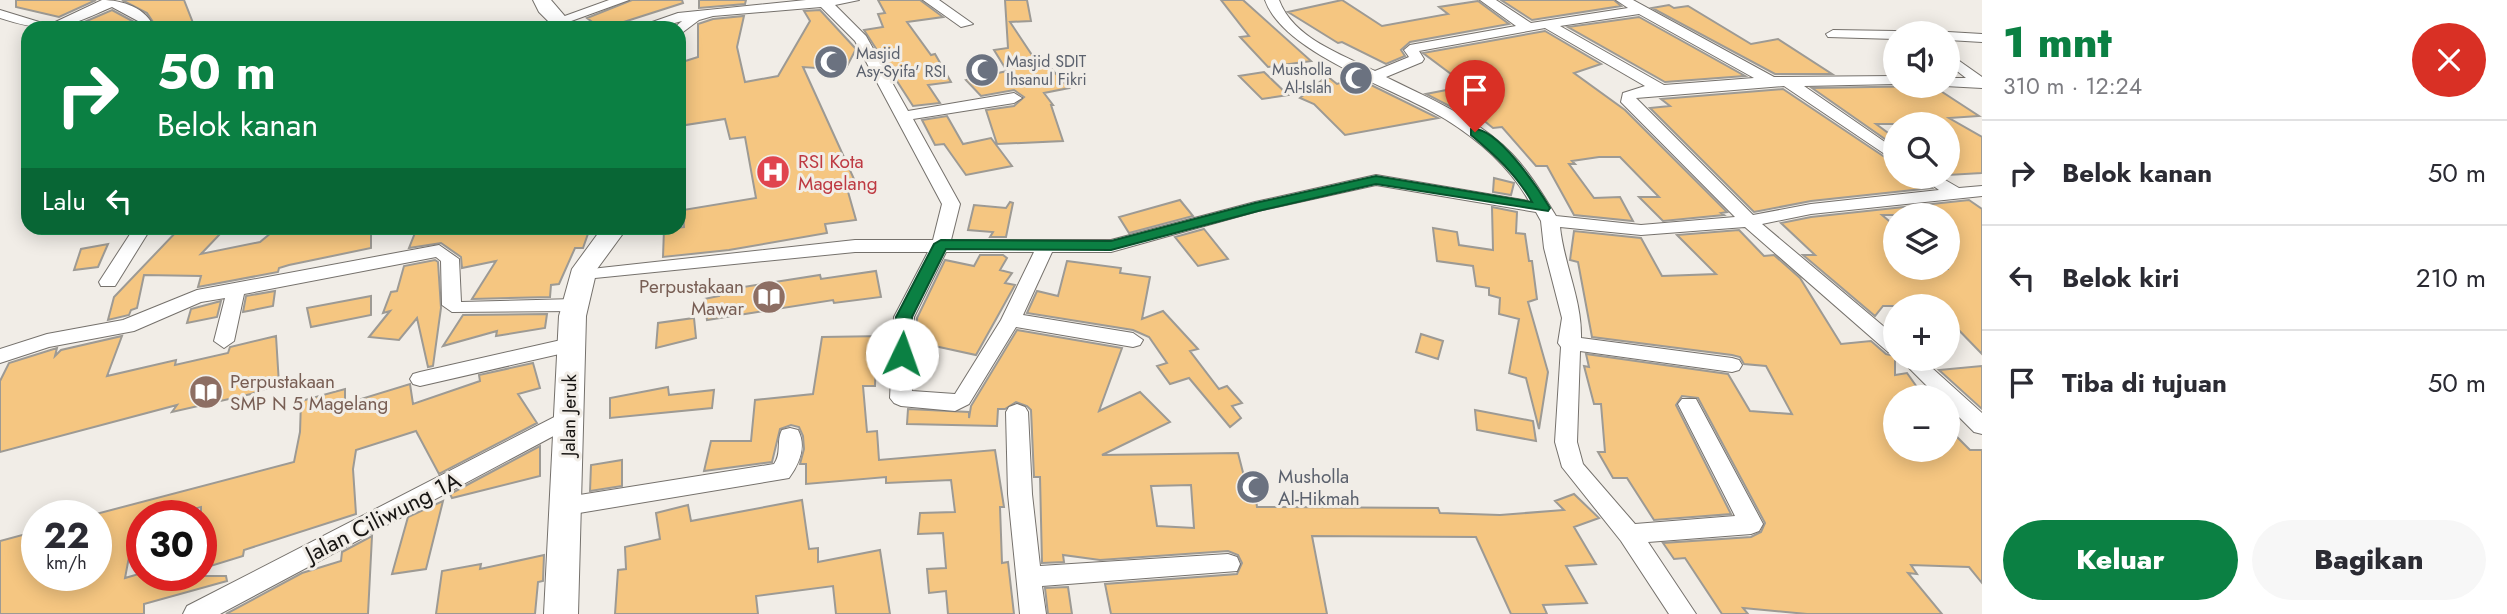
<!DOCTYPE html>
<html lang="id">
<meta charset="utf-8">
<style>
body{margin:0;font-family:Jost,sans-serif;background:#f7f7f7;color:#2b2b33;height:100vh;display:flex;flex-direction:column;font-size:26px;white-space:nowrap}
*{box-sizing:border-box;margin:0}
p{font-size:23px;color:#7c7c81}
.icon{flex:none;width:38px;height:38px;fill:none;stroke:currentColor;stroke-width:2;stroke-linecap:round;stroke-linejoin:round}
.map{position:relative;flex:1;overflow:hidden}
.side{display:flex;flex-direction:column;background:#fff;width:525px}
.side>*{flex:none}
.top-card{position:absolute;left:21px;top:21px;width:665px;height:214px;border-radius:21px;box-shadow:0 4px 18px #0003;background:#0b8043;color:#fff;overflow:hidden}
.fabs{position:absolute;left:1883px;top:21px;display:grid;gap:14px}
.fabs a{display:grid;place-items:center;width:77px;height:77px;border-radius:50%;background:#fff;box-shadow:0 4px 18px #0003;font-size:35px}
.speed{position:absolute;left:21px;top:500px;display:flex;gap:14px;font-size:35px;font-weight:700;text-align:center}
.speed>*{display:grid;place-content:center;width:91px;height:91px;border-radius:50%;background:#fff;box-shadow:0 4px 18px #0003;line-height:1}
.speed small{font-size:18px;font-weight:400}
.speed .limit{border:10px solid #d22;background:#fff;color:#111}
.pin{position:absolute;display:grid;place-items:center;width:60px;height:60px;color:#fff;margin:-72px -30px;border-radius:50% 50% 50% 0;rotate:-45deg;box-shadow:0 0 7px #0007}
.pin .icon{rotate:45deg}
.me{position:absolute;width:77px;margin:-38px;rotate:3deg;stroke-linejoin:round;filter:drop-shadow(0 0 5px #0008)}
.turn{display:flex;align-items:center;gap:24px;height:147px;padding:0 21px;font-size:32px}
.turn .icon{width:91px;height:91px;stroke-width:2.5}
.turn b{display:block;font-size:49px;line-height:60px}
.then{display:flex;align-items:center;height:66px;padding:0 21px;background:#0003;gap:14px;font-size:26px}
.round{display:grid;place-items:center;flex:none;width:74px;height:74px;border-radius:37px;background:#f7f7f7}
.headline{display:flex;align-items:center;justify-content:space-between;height:119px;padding:0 21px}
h1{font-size:42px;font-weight:800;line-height:52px;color:#0b8043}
.primary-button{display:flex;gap:14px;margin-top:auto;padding:14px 21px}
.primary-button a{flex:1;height:80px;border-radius:42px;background:#0b8043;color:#fff;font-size:28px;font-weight:800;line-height:80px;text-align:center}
.primary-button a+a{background:#f7f7f7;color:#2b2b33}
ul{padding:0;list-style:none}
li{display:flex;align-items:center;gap:21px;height:105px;padding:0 21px;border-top:2px solid #e1e1e2}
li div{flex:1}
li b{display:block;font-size:26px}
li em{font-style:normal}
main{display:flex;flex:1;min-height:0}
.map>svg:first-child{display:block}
.building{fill:#f5c681;stroke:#9d9a94;stroke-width:2;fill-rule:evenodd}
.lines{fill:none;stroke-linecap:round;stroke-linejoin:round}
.street-casing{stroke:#75716c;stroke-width:2}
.secondary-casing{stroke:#75716c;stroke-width:2}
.street{fill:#fff;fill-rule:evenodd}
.secondary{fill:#fff;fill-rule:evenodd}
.route{fill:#0b8043;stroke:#07532c;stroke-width:2}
.labels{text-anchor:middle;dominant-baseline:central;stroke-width:6;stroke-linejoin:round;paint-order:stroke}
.far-worship-label{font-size:16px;fill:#5b616d;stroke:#f1ede7;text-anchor:start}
.health-label{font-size:19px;fill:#be3a42;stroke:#f1ede7;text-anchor:start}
.education-label{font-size:19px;fill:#785e54;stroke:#f1ede7;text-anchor:end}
.street-label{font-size:19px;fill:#171513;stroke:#f1ede7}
.worship-label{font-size:19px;fill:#5b616d;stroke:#f1ede7;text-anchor:start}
.near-street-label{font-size:23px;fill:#171513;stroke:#f1ede7}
</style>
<main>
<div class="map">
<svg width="1982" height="614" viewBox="0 0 1982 614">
<rect width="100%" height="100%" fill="#f1ede7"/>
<!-- building -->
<path class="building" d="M16,0H96L59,17L16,7Z
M122,0H184L195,28H157L147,13Z
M632,0H682L683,3L605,28H600L587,18Z
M699,0H746L745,4L699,8Z
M878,0H920L943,17L907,22L931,55L935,54L951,82L928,85L940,103L913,106L864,30L883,27L878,14L885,13Z
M1005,0H1027L1031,21L1010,22L1038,64L1045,62L1069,88L1044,93L1053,105H1051L1063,141L997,144L986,110L1014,106L1024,97L1014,90L981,96L966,80L1007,71L994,50L1008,48Z
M1221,0H1243L1311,61L1268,67L1240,37L1249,36Z
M1342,0L1382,26L1448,14L1439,7L1478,1L1509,24L1410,42L1401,50L1405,56L1386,64L1342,42L1338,43L1288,12Z
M1501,0H1614L1621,6L1532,20Z
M1669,5L1674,8L1688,6L1751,44L1778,39L1832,74H1775L1652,8Z
M112,10L136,23L137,28H104L82,23Z
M820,10L856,49L845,70L803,67L854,179L845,181L856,220L825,224L827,233L729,250L663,257L664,229L684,227L683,210L756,198L745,137L730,139L725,119L679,126V63L698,57V24L713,19L744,16L737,47L745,82L778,76L810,21L804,11Z
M1639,17L1745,76L1665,82L1568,27Z
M1545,31L1601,64L1574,73L1625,110L1727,212L1721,213L1724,215L1663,221L1639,197H1659L1620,157H1599L1572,161L1575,164H1569L1594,198L1620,197L1633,221L1574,215L1547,166H1536L1502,127L1493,128L1472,111L1463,113L1426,94L1467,86L1423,53Z
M1264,72L1288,95L1262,99L1239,76Z
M1327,76L1337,84L1357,78L1438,118L1345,135L1314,104L1300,98Z
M1933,86L1979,116L1949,118L1982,137V173L1948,175V124H1876L1895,138V146L1812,88Z
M1783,89L1895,164V177H1919L1932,188L1811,201L1754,212L1650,108L1670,106L1661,99Z
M947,116L963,144L991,138L1012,166L966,175L944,144L935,145L922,120Z
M1494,178L1514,183L1511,195L1493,192Z
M1180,200L1193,216L1129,233L1119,217Z
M1969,200L1982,209V354L1948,319V306H1883L1875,316L1803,255H1815L1781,223L1811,217ZM1882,215H1948V269L1895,268V226Z
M1010,202L1013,203L1006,237H990L993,232L968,230L974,205L1006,208Z
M1492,207L1517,212L1516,233L1525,234L1529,261H1532L1537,299L1528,302L1548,372L1539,429L1526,378L1509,373L1519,319L1499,314L1500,298L1489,295V288L1476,286L1473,266L1437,261L1433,228L1457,232L1459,245L1493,250Z
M277,228H371V248L289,265L279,268L278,272L198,287L201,276L144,275L137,308L131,310L129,315L108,320L114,297L178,230L222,232L201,254L260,242Z
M417,228H590L583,248H575L559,284L551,285L550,297L472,299L496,261L462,268L461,257L441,243L409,248Z
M1204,229L1228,259L1198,266L1175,237Z
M1739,230L1764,256L1774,255L1800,278L1841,344L1871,341L1886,354L1895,356V375L1907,373L1924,397H1895V450H1948V428L1970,450H1982V583L1969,567L1911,565L1917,574L1908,573L1942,614H1807L1743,608L1748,614H1722L1685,558L1674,559L1663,543L1751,537L1761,532L1765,523L1698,398L1682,396L1676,405L1731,514L1654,520L1627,478H1613L1598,452H1605L1601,404H1594L1584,366L1589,367L1586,354L1728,374L1750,411L1792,414L1766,366L1744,364L1740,357L1732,355L1592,337L1578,262L1570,260L1574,231L1641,238L1662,276L1716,274L1677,235Z
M108,244L98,267L74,270L81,249Z
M980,255H1003L1007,258L1000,270L1012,273L1005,283L1015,285L976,355L916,342L917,318L945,260L974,266Z
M435,260L438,262L441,308L433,366L428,367L417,318L399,340L369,337L390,311L383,313L391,292L397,291L404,266Z
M1067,261L1121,268L1120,273L1150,277L1142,319L1163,311L1198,349L1190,351L1219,389L1227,386L1242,403L1232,406L1241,418L1230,427L1189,378L1170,384L1157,366L1167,363L1149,337L1133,330L1027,313L1037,291L1058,296Z
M876,271L881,297L834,303L833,300L707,320L704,299L719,296L718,291L820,275L821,279Z
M275,291L273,306L243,312L246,296Z
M371,296V315L311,327L307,308Z
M221,301L217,317L187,323L191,309Z
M547,314L545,328L496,336L497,331L443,346L463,315Z
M694,318L696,338L656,348L658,323Z
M1017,330L1122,348L1099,411L1140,392L1170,422L1102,455L1238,453L1248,492H1255L1257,507L1438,508L1440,513L1500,515L1564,510L1555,501L1574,494L1599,518L1574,527L1596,564L1566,566L1587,603L1543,605L1547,614H1511L1476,537L1312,536L1327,614H1111L1105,584L1237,574L1242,563L1238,555L1228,551L1100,560L1063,555L1064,562L1042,563L1040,477H1034L1031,410L1027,406L1016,402L1005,409H998L997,426L907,424L908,409L969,412V418L971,406ZM1191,485L1194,528L1157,526L1151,486Z
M1421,334L1443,341L1438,359L1416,352Z
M122,336L107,376L176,360L175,365L228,353L230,347L276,336L279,384L251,394L172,412L177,405L0,452V381L9,363L57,348L55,356L61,350Z
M884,336L883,358H876L875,386H863L867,432L877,431L879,460L995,450L1004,507H1000L1002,563L1008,562L1014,614H948L946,591L929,593L927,569L946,568L943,533L918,534L920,513L955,512L951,480L886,483V477L806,484V464H800L804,449L803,436L799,427L791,425L780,429L772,462L704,471L711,441H751L755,400L813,394L822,337Z
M533,363L540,388L518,394L537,423L439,474L416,431L356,450L353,469L356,514L244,550L243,556L201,569V507L167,516H142V523L135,525L125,578L142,573V576H226L227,581L144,604V614H0V541L37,531V576H96V514L294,462L300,432L301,401L345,389V404L410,384L413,404L480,381L479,375Z
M1982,366V409L1939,370Z
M668,387L669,395L714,390L712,408L610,418V398Z
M1475,410L1533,421L1536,441L1477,430Z
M540,446V476L452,498L450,494Z
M622,460V486L590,491L591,465Z
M802,500L809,549L818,548V562L880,550L890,614H836L833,586L756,596L758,614H615L618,570L626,569L625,547L660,539L656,513L688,505L691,521Z
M443,501L426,569L392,574L408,517Z
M372,536L368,614H226L302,573L341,561L342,552Z
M544,555L543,581L538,582L535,614H436L442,571L481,564L480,569Z
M1068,587L1072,614H1048L1045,588Z"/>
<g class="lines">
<!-- street casing -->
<g class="street-casing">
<path id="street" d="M102,0C122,0 147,8 154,28H140L138,21L112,7C64,28 52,35 0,18V10L49,25Z
M609,0H629L563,24L551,21Z
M806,0H859L835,5L866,36L908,111L1014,93L1022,98L1014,103L913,119L960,204L951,240H1111L1255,202L1376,175L1529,201C1509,166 1479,140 1445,119C1397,89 1284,54 1265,0H1279C1293,38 1341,54 1375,71L1409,57L1404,50L1410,45L1516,26L1480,0H1496L1531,23L1628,8L1616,0H1633L1774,77L1895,76V84L1804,86L1895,149V161L1784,86L1636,98L1753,215L1811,204L1939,190L1921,177H1940L1959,188L1982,186V196L1811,214L1762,224L1895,336V354L1888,352L1745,227L1641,235L1560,227C1564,265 1582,300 1581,338L1732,358L1739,360L1742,365L1739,370L1732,372L1580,351L1577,442L1583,464L1635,524L1735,516L1678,404L1682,399H1696L1763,524L1759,531L1751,534L1648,542L1696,614H1669L1621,541L1562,467L1555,442L1561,347L1558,343L1562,318L1544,248L1541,221L1536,212L1376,185L1258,211L1111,252H1052L1023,315L1133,333L1143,340L1140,345L1133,347L1016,327L969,404L955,411L901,406L894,403L890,398L894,317L928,252H855L575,280L573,276L582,270L855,240H933L942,204L855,41L821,7L713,16L699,20L679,35V28H674L682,21L656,28H635L678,13ZM1639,14L1754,78L1664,85L1560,26ZM1545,28L1645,86L1623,93L1621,102L1735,217L1641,225L1556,216C1543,195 1530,173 1512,154C1479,119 1428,98 1386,77L1422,62L1424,59L1419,51ZM946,252H1034L1001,320L955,394L912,391L914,317Z
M923,0H939L973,24L961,27Z
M1833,30L1895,31L1901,33H1895V39L1828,37L1826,34Z
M1948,32L1982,34V42L1948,40V33H1943Z
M1948,53L1982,77V88L1945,86L1948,78H1966L1948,64Z
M134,228H151L115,286H101L99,282Z
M439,245L459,259L461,302L575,299L585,305L575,311L452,312L442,305L441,261L436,257L244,294L234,341L224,348L214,341L225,298L201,302L134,331L49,347L0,363V349L47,334L123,320L197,290Z
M570,338L577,340L580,345L577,350L420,386L413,384L410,379L413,374L420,372Z
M1900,359H1922L1982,413V434L1974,432L1948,406V397H1938Z
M1017,404L1025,407L1028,412L1032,494L1040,566L1228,554L1237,557L1240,564L1237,571L1042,586L1046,614H1020L1008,494L1006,412L1009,407Z
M568,410L576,412L579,418L576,424L220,614H183L187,606Z
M790,428L798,430C807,447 799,464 789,478L567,515L559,513L555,506L559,499L567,497L774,464C782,454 776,441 782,430Z"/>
</g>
<!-- secondary casing -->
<g class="secondary-casing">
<path id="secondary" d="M533,0H551L575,28H555L539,12Z
M602,228H627L597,269L586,316L578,614H544L559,316L572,269Z"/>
</g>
<!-- street -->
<use href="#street" class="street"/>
<!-- secondary -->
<use href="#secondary" class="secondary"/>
</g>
<!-- route -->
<path class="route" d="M1471,129C1496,125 1538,188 1550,208L1548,211L1376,184L1258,211L1111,250L946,249L912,317L910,354L902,360L893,354L896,317L934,244L941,240L1111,241L1255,203L1376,176L1532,202C1516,174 1495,155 1471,135Z"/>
<!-- icons -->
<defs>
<g id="mosque-disc" transform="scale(1.75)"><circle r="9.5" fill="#6b7280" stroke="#f1ede7"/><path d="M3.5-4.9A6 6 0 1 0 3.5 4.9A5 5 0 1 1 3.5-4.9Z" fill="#fff"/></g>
<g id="hospital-disc" transform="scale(1.75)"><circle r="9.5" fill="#e0444e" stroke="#f1ede7"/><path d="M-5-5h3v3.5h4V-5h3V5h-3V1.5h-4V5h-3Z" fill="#fff"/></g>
<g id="library-disc" transform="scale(1.75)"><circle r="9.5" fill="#8d6e63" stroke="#f1ede7"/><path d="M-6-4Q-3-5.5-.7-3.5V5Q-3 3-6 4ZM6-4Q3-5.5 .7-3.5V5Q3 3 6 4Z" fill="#fff"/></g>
</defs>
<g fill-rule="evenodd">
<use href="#mosque-disc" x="831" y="62"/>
<use href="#mosque-disc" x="982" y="70"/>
<use href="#mosque-disc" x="1356" y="78"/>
<use href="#hospital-disc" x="773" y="172"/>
<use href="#library-disc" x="769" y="297"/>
<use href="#library-disc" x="206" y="392"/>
<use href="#mosque-disc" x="1253" y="487"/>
</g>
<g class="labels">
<!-- far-worship labels -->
<g class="far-worship-label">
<text x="856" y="53">Masjid<tspan x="856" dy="18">Asy-Syifa' RSI</tspan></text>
<text x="1006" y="61">Masjid SDIT<tspan x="1006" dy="18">Ihsanul Fikri</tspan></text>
<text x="1332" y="69" text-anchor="end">Musholla<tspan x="1332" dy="18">Al-Islah</tspan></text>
</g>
<!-- health labels -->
<g class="health-label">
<text x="798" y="161">RSI Kota<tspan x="798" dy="22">Magelang</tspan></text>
</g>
<!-- education labels -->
<g class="education-label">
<text x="744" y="286">Perpustakaan<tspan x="744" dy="22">Mawar</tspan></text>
<text x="230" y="381" text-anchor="start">Perpustakaan<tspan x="230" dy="22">SMP N 5 Magelang</tspan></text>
</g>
<!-- street labels -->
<g class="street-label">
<text transform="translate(569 415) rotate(-89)">Jalan Jeruk</text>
</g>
<!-- worship labels -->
<g class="worship-label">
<text x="1278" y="476">Musholla<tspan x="1278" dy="22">Al-Hikmah</tspan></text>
</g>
<!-- near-street labels -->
<g class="near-street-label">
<text transform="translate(383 517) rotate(-27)">Jalan Ciliwung 1A</text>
</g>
</g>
</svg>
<div class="fabs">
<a><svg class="icon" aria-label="sound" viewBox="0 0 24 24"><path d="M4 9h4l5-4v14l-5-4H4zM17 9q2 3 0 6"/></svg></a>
<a><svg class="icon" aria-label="search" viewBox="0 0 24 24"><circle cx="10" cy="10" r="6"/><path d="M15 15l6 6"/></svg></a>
<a><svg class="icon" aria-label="layers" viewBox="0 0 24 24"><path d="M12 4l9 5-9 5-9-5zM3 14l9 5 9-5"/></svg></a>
<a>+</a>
<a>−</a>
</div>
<div class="speed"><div>22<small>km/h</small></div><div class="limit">30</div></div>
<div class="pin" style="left:1475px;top:132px;background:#d93025"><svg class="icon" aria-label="arrive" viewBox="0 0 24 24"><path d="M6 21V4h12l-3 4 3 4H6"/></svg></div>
<svg class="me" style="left:902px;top:354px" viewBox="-20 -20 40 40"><circle r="19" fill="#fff"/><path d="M0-13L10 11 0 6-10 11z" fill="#0b8043"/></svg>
<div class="top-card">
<div class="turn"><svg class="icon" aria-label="right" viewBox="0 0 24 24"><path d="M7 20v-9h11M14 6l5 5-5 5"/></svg><div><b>50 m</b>Belok kanan</div></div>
<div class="then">Lalu<svg class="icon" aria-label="left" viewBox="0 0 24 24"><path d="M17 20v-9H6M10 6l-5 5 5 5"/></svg></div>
</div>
</div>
<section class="side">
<div class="headline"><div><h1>1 mnt</h1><p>310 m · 12:24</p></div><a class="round" style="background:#d93025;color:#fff"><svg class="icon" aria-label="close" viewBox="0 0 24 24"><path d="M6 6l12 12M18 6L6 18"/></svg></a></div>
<ul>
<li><svg class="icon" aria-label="right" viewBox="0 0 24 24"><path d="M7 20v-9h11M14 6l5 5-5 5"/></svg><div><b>Belok kanan</b></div><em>50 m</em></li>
<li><svg class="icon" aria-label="left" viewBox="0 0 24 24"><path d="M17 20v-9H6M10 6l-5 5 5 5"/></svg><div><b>Belok kiri</b></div><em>210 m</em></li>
<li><svg class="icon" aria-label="arrive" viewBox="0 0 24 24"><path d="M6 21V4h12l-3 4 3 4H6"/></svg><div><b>Tiba di tujuan</b></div><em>50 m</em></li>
</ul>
<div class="primary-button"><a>Keluar</a><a>Bagikan</a></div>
</section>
</main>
